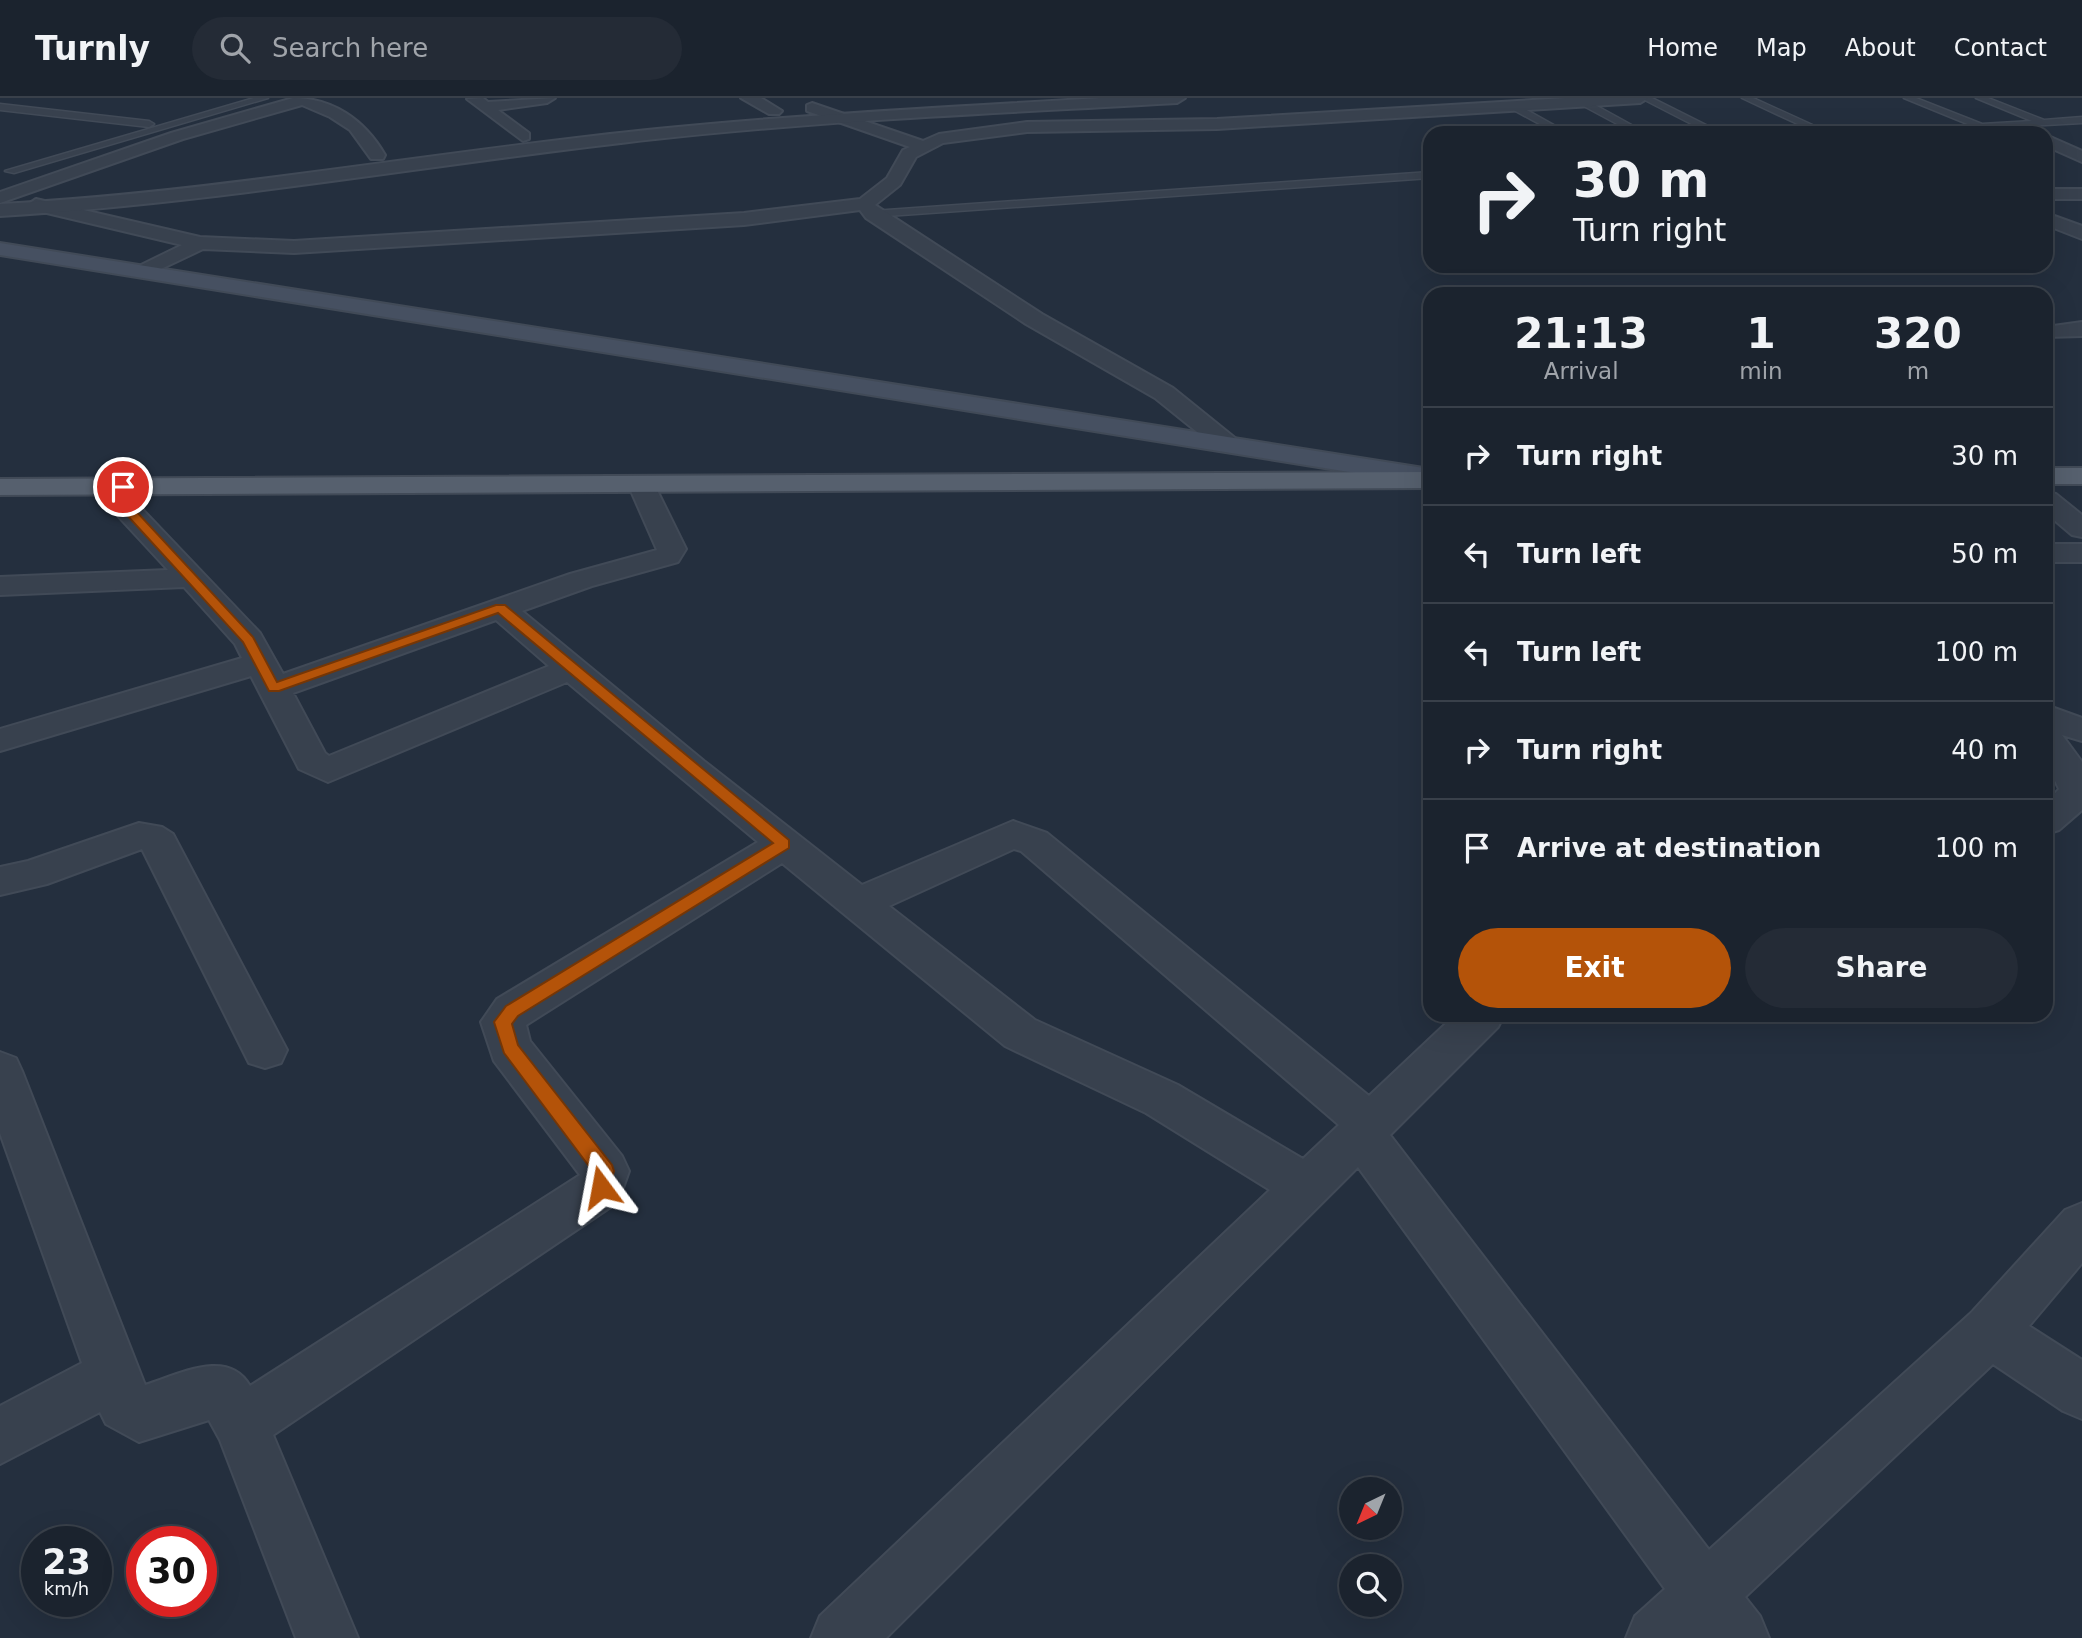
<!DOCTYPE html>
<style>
body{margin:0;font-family:"DejaVu Sans",sans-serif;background:#242b36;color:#f1f3f6;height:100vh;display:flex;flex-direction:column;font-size:26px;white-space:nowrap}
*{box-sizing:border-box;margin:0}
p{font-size:23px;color:#a0a4aa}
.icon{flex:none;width:38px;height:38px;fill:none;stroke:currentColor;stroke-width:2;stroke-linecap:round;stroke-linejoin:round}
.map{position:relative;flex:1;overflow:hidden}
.drawer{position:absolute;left:1423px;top:189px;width:630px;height:735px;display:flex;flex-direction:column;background:#1b232e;border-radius:21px;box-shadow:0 7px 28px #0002,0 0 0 2px #39404a}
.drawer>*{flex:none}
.banner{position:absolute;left:1423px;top:28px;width:630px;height:147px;border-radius:21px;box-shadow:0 7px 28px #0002,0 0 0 2px #39404a;background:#1b232e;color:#f1f3f6;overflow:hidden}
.needle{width:46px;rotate:223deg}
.controls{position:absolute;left:1339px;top:1379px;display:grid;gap:14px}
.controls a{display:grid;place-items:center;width:63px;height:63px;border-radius:50%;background:#1b232e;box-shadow:0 7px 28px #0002,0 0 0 2px #39404a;font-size:35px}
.speed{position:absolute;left:21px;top:1428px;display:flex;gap:14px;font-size:35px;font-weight:700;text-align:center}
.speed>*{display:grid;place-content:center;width:91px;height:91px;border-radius:50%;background:#1b232e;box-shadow:0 7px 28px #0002,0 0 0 2px #39404a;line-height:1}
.speed small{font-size:18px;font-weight:400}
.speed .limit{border:10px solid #d22;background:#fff;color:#111}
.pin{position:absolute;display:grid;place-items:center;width:60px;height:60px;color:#fff;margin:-30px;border:4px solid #fff;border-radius:50%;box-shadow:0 2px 7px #0007}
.me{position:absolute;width:77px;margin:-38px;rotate:347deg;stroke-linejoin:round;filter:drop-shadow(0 0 5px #0008)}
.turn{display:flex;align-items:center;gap:24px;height:147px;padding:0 35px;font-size:32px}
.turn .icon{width:91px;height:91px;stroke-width:2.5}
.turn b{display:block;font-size:49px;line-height:60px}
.eta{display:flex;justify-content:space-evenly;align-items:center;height:119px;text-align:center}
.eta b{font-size:42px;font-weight:800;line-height:49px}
.primary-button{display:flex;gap:14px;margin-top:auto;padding:14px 35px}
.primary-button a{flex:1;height:80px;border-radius:42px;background:#b45309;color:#fff;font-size:28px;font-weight:800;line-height:80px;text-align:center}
.primary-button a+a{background:#242b36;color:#f1f3f6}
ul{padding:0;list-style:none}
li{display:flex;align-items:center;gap:21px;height:98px;padding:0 35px;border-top:2px solid #39404a}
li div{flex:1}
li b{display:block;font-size:26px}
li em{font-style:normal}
header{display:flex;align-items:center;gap:42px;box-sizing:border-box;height:98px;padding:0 35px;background:#1b232e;border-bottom:2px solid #39404a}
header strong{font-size:33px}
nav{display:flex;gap:38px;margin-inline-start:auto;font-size:24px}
.search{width:490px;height:63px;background:#242b36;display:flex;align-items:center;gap:18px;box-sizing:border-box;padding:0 24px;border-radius:38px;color:#a0a4aa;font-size:26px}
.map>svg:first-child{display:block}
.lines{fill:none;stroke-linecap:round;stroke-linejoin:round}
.service-casing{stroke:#414a57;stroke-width:3}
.minor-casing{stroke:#414a57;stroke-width:4}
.tertiary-casing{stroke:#414a57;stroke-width:4}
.secondary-casing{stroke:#414a57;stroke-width:4}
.primary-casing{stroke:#414a57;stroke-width:4}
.service{fill:#38414e;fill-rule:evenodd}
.minor{fill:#38414e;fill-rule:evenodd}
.tertiary{fill:#38414e;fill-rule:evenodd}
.secondary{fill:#465061;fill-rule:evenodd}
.primary{fill:#56606e;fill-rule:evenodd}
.route{fill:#b45309;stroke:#753606;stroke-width:2}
</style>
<header>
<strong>Turnly</strong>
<div class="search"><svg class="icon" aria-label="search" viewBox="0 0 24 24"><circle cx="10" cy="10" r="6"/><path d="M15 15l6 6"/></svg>Search here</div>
<nav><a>Home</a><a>Map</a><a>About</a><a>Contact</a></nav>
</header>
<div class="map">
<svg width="2082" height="1540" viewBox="0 0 2082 1540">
<rect width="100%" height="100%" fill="#242f3e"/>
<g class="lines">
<!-- service casing -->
<g class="service-casing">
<path id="service" d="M254,0H268L14,75L5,73Z
M1641,0H1652L1722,35H1709Z
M1742,0H1753L1830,35H1817Z
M1904,0H1916L1982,26L2032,23L1976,0H1988L2044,22L2082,19V25L1892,35L1970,27Z
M1580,2H1586L1646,35H1634L1580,6Z
M0,6L149,23L154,26L149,29L0,12Z
M1510,6H1516L1568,35H1556L1510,10Z
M1430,74V80L873,119L868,116L873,113Z"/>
</g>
<!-- minor casing -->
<g class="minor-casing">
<path id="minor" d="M293,0C332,0 364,21 385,57L383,61H371L350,32L330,19L302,7L183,41L0,105V94L171,35Z
M483,0L488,4L555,0L547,5L498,12L529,35V41L523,43L467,1Z
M741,0H761L782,13L779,16H769Z
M1566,0H1648L1640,5L1217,31L1027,34L943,45L916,59L900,87L875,107L1042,216L1173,290L1235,340L1239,345L1235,350H1217L1155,300L1026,226L866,120L860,112L744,127L294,155L203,151L144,179L134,173L137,169L182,147L30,111L27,107L36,101L200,139L294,143L744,115L860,101L887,80L903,52L910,49L807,13V7L812,5L923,43L939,36L1027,24L1217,21Z
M2046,37L2082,53V64L2046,48Z
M2046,91H2082V101H2046Z
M2046,115L2082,128V141L2046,127Z
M2082,224V238L2046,239V229Z
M641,378L650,380L654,386L686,451L678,464L592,488L522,513L704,663L862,787L1013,723L1047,735L1369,998L1455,917H1504L1498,929L1390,1037L1709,1452L1971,1215L2065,1112L2082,1105V1165L2029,1228L2082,1262V1321L2063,1313L1993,1266L1745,1499L1760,1518L1769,1540H1626L1635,1518L1665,1491L1358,1069L886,1540H811L820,1518L1270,1092L1146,1015L1005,948L782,765L526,927L530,943L622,1058L629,1073L618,1104L273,1337L358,1540H296L220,1342L209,1322L139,1344L106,1326L100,1314L0,1366V1308L82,1265L0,1035V954L16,960L22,973L145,1287C178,1277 228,1249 250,1288L580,1077L494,963L481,924L497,901L758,744L567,584L328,684L299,671L251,578L0,653V631L242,560L235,546L184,489L0,497V479L168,472L119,419L110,389L113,383H133L142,411L260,535L283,576L570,476L657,452L628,386L632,380ZM496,522L549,568L329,658L325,655L293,595ZM1014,751L1021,753L1339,1027L1303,1061L1178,987L1035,922L889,808Z
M2046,394L2056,396L2082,417V439L2072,437L2046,415Z
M2046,446H2082V464H2046Z
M2046,607L2082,620V643L2062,637L2082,664V712L2059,732L2046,736V705L2059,691L2046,664Z
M139,725L162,729L173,736L287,952L281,965L265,970L249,965L142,751L47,786L0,797V769L28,763Z"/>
</g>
<!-- tertiary casing -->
<g class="tertiary-casing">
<path id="tertiary" d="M1101,0H1185L1177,5C1003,15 828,22 655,41C437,65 220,105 0,118V106C220,94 438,53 657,31C805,16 953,9 1101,0Z"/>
</g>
<!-- secondary casing -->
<g class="secondary-casing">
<path id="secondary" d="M0,145L1430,371V387L0,157Z"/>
</g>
<!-- primary casing -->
<g class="primary-casing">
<path id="primary" d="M2046,370H2082V386H2046Z
M1430,374V390L0,397V381Z"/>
</g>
<!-- service -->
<use href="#service" class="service"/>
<!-- minor -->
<use href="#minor" class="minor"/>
<!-- tertiary -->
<use href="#tertiary" class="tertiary"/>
<!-- secondary -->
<use href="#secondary" class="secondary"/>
<!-- primary -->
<use href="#primary" class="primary"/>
</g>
<!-- route -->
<path class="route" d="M123,385L128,389L135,412L253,539L277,584L496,507H505L789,742V750L518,918L512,926L518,947L612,1067L614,1073L608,1096L601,1098L594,1096L591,1089L594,1075L504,955L494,924L506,908L773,745L498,515L279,593H269L243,544L125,415L117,389Z"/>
</svg>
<div class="controls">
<a><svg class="needle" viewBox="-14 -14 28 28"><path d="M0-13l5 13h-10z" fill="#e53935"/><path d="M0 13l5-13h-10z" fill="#a0a4aa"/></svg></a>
<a><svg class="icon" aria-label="search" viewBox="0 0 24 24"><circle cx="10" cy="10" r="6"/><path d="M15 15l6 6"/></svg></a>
</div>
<div class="speed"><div>23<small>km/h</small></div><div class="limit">30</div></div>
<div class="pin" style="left:123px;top:389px;background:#d93025"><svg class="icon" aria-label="arrive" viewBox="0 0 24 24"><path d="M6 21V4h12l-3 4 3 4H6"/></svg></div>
<svg class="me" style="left:601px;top:1089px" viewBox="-20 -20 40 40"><path d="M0-17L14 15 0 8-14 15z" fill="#b45309" stroke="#fff" stroke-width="4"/></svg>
<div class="banner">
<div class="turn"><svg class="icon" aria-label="right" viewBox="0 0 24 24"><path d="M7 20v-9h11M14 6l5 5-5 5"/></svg><div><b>30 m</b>Turn right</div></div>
</div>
<section class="drawer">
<div class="eta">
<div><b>21:13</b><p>Arrival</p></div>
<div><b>1</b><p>min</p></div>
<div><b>320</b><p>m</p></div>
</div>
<ul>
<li><svg class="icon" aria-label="right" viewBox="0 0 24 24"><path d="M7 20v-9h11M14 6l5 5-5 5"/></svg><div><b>Turn right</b></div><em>30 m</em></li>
<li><svg class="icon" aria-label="left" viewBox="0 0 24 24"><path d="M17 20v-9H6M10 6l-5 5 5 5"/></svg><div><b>Turn left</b></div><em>50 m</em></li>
<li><svg class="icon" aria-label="left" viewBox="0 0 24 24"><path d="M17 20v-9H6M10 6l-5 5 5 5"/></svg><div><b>Turn left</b></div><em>100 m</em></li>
<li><svg class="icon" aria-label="right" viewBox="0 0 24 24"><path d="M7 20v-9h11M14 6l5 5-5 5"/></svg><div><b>Turn right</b></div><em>40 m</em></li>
<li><svg class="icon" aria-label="arrive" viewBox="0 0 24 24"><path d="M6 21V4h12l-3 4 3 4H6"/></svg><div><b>Arrive at destination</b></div><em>100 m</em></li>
</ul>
<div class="primary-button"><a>Exit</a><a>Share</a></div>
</section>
</div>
